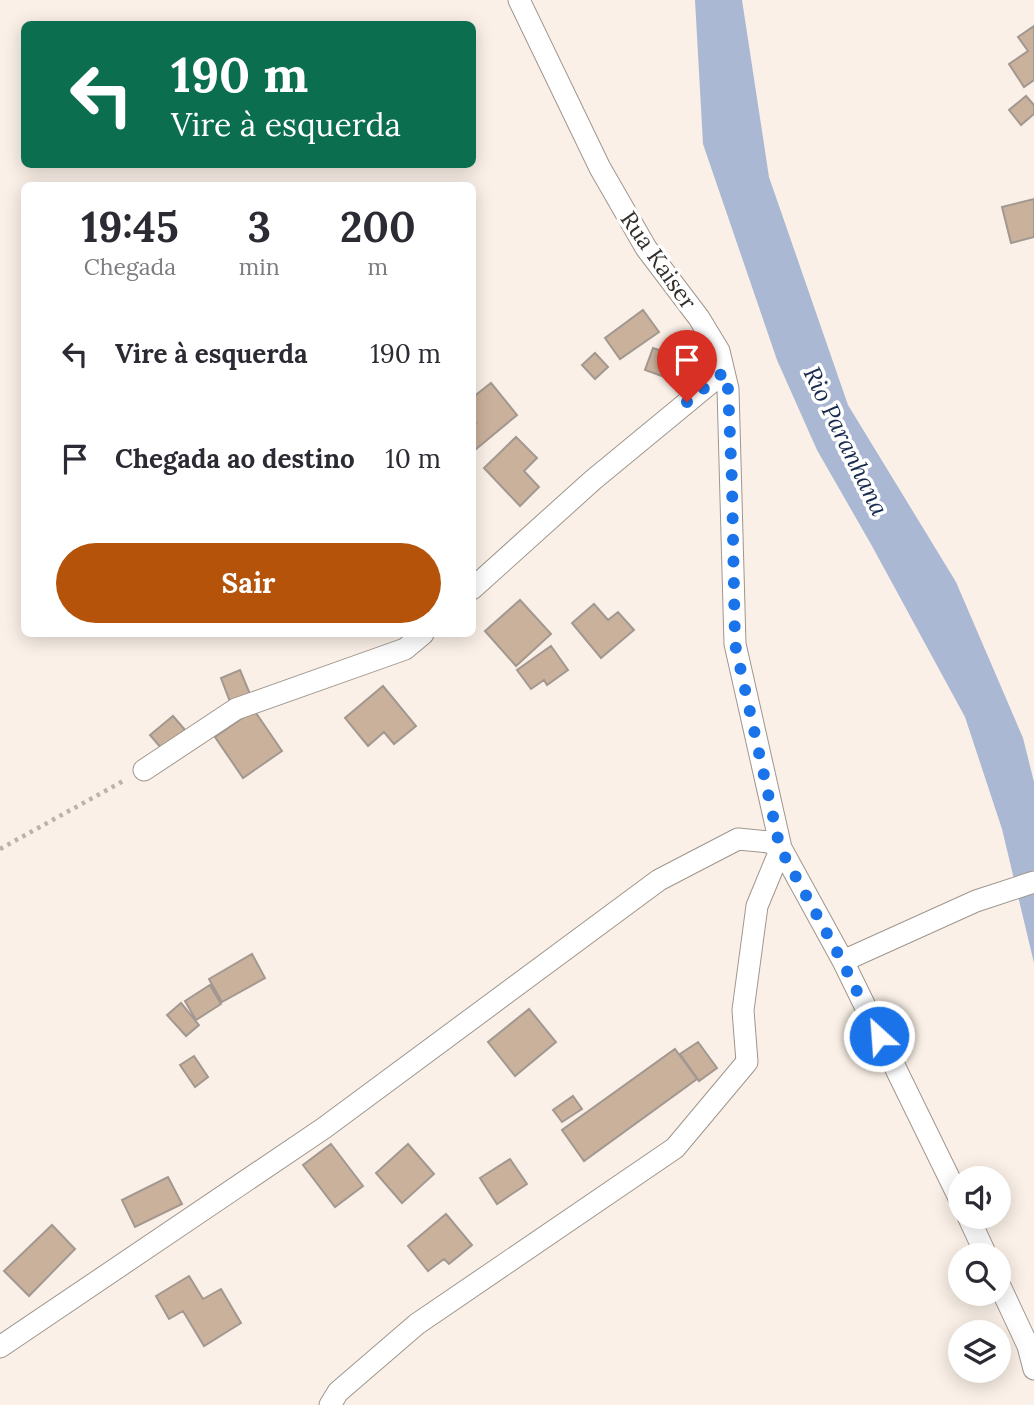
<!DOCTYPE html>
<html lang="pt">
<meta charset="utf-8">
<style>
body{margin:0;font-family:Lora,serif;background:#f2f2f3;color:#2b2b33;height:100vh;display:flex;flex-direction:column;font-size:26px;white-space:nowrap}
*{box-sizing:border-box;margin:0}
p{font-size:23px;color:#7c7c81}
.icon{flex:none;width:38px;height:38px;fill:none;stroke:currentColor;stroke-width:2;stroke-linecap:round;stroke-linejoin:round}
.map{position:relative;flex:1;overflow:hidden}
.panel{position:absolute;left:21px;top:182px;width:455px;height:455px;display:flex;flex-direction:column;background:#fff;border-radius:10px;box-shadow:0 4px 18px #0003}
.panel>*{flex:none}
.banner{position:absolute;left:21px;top:21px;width:455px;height:147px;border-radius:10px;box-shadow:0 4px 18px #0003;background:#0b6e4f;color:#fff;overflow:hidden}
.controls{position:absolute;left:948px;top:1166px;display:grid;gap:14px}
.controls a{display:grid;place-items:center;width:63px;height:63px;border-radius:50%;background:#fff;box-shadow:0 4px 18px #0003;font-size:35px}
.pin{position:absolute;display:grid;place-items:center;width:60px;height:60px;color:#fff;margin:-72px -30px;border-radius:50% 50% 50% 0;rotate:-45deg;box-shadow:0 0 7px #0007}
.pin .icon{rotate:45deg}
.me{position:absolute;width:77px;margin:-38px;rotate:334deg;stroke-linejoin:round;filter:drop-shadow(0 0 5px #0008)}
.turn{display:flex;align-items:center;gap:24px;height:147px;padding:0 35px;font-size:32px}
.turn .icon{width:91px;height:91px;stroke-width:2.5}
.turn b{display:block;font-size:49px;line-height:60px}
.eta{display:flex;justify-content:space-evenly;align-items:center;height:119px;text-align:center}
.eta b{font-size:42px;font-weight:700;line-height:49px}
.cta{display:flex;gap:14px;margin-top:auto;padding:14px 35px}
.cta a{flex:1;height:80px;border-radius:42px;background:#b45309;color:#fff;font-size:28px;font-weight:700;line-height:80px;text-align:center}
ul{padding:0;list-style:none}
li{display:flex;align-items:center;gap:21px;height:105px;padding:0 35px}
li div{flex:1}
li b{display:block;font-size:26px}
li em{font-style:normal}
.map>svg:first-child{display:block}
.water{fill:#aab8d3}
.building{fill:#c9b19c;stroke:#a29890;stroke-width:2}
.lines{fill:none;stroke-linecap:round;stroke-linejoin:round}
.street-casing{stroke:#9f968d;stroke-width:23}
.path{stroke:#bab2ab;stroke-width:4.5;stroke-dasharray:3.5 5;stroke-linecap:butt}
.street{stroke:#fff;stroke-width:21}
.route{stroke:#1a73e8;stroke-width:12;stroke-dasharray:0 21.6}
.labels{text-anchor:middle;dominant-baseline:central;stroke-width:7;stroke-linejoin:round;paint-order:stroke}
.street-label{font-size:23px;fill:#322e2b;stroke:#fff}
.water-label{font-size:24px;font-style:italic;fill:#182b4f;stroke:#fff}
</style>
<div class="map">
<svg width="1034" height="1405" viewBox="0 0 1034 1405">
<rect width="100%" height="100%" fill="#faf0e7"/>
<!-- water -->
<path class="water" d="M695,0H742L769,177L848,405L956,582L1023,738L1034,782V963L1002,829L965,717L872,546L817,450L777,360L703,144Z"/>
<!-- building -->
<path class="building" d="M1034,26V80L1024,87L1009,64L1028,51L1018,37Z
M1026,96L1034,105V114L1021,125L1009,110Z
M1034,199V237L1011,243L1002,207Z
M643,310L659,332L620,359L605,338Z
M653,348L679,357L670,379L645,370Z
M595,353L608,367L595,379L582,365Z
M491,383L517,415L475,450L472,447V425L476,423L472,419V398Z
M516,437L537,458L524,471L539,487L520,506L484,468Z
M520,600L551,634L516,666L485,631Z
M594,604L608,620L618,612L634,630L601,658L572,623Z
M551,646L568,670L547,685L544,680L531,689L517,670Z
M240,670L252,699L232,707L221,678Z
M383,686L416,726L394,744L384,732L368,746L345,718Z
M254,710L282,751L243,778L215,737Z
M173,716L185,730L162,749L150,735Z
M252,954L265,978L222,1002L209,979Z
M210,985L221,1004L196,1020L185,1001Z
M181,1003L199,1025L186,1036L167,1015Z
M529,1009L556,1042L515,1076L488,1042Z
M698,1042L717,1068L699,1081L680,1054Z
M675,1049L697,1079L584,1161L562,1130Z
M194,1056L208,1077L195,1087L180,1065Z
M573,1096L582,1109L562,1122L553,1110Z
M331,1144L363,1186L335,1207L303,1165Z
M408,1144L434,1174L402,1203L376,1173Z
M510,1159L527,1184L497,1204L480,1178Z
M168,1177L182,1204L135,1227L122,1200Z
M446,1214L472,1245L449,1264L444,1259L428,1271L408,1246Z
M52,1225L75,1249L29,1296L4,1271Z
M189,1276L203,1299L221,1289L241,1323L204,1346L183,1311L169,1319L156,1296Z"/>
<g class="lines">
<!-- street casing -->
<g class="street-casing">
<path id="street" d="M519,0L600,168L646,248L699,318L719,351L728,389L735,644L781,848L843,961L961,1202
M472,589L593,480L724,372
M144,770L236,709L405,649L423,634
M843,961L976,901L1034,882
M968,1216L986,1255
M999,1284L1028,1346L1034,1369
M0,1347L324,1128L659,880L738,839L769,842L781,848L757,906L743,1010L747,1062L675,1148L417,1324L338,1392L330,1405"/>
</g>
<!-- path -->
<path class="path" d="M0,849L125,780"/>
<!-- street -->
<use href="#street" class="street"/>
</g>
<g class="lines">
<!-- route -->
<path class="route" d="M687,402L724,372L728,389L732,483L735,644L780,848L842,961L879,1036"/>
</g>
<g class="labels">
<!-- street labels -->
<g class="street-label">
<text transform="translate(659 260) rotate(55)">Rua Kaiser</text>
</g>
<!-- water labels -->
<g class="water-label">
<text transform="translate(846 441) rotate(64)">Rio Paranhana</text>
</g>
</g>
</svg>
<div class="controls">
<a><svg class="icon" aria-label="sound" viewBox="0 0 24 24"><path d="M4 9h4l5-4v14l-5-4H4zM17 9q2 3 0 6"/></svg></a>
<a><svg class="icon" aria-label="search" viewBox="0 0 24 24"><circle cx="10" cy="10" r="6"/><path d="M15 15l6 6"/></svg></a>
<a><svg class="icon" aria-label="layers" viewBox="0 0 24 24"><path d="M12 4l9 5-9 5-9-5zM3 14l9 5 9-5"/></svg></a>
</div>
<div class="pin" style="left:687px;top:402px;background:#d93025"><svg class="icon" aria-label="arrive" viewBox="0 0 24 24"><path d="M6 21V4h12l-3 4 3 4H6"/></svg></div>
<svg class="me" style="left:879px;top:1036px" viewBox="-20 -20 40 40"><circle r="17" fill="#1a73e8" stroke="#fff" stroke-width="3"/><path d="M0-11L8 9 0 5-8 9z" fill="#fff"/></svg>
<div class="banner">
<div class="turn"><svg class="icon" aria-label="left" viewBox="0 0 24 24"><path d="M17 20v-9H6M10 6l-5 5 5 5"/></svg><div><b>190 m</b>Vire à esquerda</div></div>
</div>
<section class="panel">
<div class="eta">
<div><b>19:45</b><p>Chegada</p></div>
<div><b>3</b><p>min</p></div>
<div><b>200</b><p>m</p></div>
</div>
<ul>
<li><svg class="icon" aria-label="left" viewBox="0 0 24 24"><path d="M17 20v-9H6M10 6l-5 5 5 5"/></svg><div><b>Vire à esquerda</b></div><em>190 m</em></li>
<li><svg class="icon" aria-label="arrive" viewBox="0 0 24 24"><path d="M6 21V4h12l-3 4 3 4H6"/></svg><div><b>Chegada ao destino</b></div><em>10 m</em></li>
</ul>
<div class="cta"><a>Sair</a></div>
</section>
</div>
